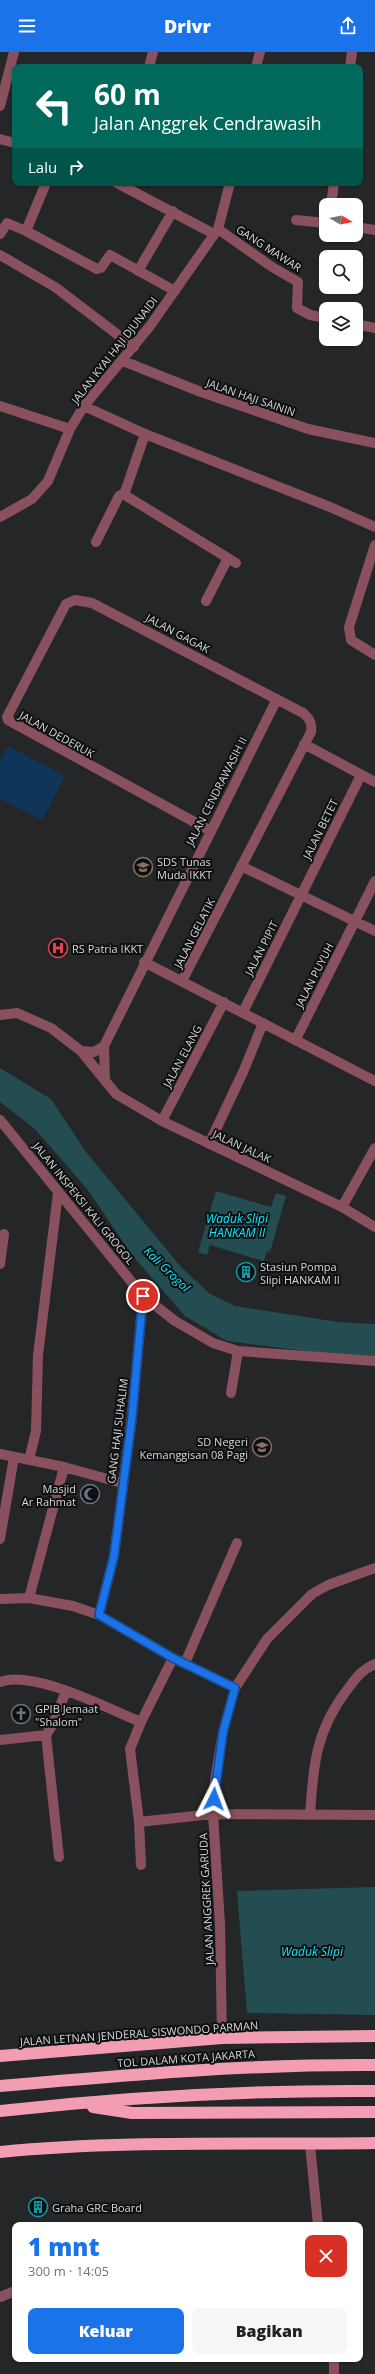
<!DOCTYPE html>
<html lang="id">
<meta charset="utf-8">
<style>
body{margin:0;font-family:"Open Sans",sans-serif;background:#f6f6f6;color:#222;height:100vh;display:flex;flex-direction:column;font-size:15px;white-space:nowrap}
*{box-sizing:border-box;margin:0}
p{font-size:13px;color:#767676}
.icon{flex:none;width:22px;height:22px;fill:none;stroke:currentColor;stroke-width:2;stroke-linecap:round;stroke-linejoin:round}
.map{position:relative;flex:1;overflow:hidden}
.panel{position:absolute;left:12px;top:2170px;width:351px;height:140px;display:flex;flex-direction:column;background:#fff;border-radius:8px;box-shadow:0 1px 3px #0004}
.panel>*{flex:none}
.guide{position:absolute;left:12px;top:12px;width:351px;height:122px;border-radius:8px;box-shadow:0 1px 3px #0004;background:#00695c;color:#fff;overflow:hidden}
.needle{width:26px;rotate:99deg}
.controls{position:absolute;left:319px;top:146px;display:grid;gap:8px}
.controls a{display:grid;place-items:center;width:44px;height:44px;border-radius:8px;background:#fff;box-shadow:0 1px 3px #0004;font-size:20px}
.pin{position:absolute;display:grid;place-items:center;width:34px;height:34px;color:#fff;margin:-17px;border:2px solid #fff;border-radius:50%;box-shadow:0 1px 4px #0007}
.me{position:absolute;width:44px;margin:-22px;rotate:3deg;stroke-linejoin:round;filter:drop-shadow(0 0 3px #0008)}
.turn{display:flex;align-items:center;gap:14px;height:84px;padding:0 16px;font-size:18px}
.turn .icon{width:52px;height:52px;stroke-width:2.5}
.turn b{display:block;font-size:28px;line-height:34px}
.then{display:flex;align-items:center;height:38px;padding:0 16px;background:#0003;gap:8px;font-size:15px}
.round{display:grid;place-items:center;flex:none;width:42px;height:42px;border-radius:8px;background:#f6f6f6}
.headline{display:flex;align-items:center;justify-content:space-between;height:68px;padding:0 16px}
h1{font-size:24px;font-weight:800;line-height:30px;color:#1a73e8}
.primary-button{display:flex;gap:8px;margin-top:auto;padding:8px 16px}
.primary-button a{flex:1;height:46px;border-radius:8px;background:#1a73e8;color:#fff;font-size:16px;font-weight:800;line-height:46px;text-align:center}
.primary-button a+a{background:#f6f6f6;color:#222}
header{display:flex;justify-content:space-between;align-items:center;height:52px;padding:0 16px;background:#1a73e8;color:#fff;font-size:18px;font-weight:800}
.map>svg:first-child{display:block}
.green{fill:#0f3559}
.water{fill:#244d52}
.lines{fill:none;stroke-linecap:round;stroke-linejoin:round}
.minor{stroke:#89505e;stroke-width:10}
.highway{stroke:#f39db2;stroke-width:12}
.route-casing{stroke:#114b97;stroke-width:10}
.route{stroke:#1a73e8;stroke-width:7}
.labels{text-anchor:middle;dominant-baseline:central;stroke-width:4;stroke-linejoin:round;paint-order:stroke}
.street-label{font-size:11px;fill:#d7d8da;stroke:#0e0f10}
.poi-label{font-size:11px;fill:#d7d8da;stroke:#0e0f10;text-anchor:start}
.water-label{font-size:12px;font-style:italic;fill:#0deaff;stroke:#0e0f10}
</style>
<header><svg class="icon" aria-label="menu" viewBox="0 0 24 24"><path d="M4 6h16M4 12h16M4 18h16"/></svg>Drivr<svg class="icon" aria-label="share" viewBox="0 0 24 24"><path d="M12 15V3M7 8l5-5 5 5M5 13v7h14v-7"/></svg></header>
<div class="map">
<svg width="375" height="2322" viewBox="0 0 375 2322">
<rect width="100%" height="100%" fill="#242628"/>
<!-- green -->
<path class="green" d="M8,694L65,724L42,768L0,747V708Z"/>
<!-- water -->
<path class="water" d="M0,1016L51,1047L86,1100L181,1215L210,1242L235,1254L338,1270L375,1272V1308L227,1289L185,1264L132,1203L88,1138L35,1077L0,1050Z
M216,1139L271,1155L276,1141L286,1144L270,1200L267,1199L264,1209L210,1193L207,1203L198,1200Z
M375,1835V1963L247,1961L237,1839Z"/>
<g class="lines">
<!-- minor -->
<path class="minor" d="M149,15L153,0
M256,15L260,0
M350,15L352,0
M0,54L14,0
M0,87L15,91
M117,131L214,182
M331,153L334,131
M296,168L326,171
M356,175L375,178
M218,177L272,215L298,230L297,256L310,263L326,266
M26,179L97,217L101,216L110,203L175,239
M0,182L7,171L26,179L46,131
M0,203L55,235L134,295
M138,219L173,159
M356,272L375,276
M123,309L201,340L308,377L375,391
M0,354L70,377
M84,354L145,382L330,455L375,475
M124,443L145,382
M0,465L32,447L48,429L70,377L84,354L150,274L218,177L230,131
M96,490L119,444L123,442L236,511
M375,493L349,575L351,588L375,603
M206,549L228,506
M304,692L375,730
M241,814L375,879
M144,910L375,1029
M182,929L311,680C312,671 310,667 303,661L92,551L75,548L66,552L7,665L8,668L209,778
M243,960L361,723
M0,963L17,961L51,976L81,999L116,1042L162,1069L342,1155L375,1175
M296,987L375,829
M81,999L94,1000L104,994
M105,1029L104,994L277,647
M0,1068L143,1244L175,1269L213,1291L238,1299L375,1309
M162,1069L224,950
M209,1092L244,1018L263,971
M342,1155L375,1096
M0,1212L4,1182
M231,1341L238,1299
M0,1402L64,1415L122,1431
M29,1408L36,1379L38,1303L58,1141
M0,1487L14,1405
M29,1546L64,1415
M0,1547L29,1546L73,1554L99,1563L173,1606L235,1636
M99,1563L114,1504L132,1365L143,1244
M185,1611L237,1491
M0,1630C33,1617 108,1657 141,1670
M0,1688L46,1683
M310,1763C313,1714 316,1678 347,1638C356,1626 361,1618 375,1612
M139,1770L213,1762L375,1763
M59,1805L46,1683L53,1672L66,1639
M141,1813L139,1770L130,1697L141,1670L173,1606
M222,1986L220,1872L213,1762L215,1728L223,1680L235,1636L267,1587L312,1542L328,1533L375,1516
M310,2093L318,2173
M0,2245L15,2239
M334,2307V2322"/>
<!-- highway -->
<path class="highway" d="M0,2004L222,1986L375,1984
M0,2034C125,2023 249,2012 375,2013
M93,2055L132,2061L375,2060
M0,2059C124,2045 250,2038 375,2039
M0,2100C125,2088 250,2093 375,2091"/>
</g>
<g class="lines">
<!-- route casing -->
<g class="route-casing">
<path id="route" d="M143,1244L132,1365L114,1504L99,1563L173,1606L235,1636L223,1680L214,1747"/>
</g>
<!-- route -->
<use href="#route" class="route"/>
</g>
<!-- icons -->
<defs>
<g id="school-ring" transform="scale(1)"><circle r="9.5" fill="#0e0f10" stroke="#8d6e63" stroke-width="1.5"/><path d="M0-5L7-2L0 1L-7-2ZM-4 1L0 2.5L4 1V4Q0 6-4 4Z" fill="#8d6e63"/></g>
<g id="hospital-ring" transform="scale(1)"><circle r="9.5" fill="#0e0f10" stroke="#e0444e" stroke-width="1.5"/><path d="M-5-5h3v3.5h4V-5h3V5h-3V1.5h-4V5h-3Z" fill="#e0444e"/></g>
<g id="building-ring" transform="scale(1)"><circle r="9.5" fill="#0e0f10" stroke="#0f9aa8" stroke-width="1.5"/><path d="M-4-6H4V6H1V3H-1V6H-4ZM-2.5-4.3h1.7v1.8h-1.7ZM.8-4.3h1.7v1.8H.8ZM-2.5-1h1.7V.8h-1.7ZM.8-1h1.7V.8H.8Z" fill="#0f9aa8"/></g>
<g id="mosque-ring" transform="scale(1)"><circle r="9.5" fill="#0e0f10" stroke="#6b7280" stroke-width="1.5"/><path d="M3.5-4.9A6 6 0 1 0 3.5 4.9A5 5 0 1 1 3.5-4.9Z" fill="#6b7280"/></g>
<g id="church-ring" transform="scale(1)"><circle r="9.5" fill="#0e0f10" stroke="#6b7280" stroke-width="1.5"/><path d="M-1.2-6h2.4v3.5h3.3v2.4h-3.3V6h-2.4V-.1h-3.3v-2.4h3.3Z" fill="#6b7280"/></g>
</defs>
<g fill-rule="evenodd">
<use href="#school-ring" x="143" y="815"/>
<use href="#hospital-ring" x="58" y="896"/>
<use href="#building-ring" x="246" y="1220"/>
<use href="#school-ring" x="262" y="1395"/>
<use href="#mosque-ring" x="90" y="1442"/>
<use href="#church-ring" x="21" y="1662"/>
<use href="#building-ring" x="38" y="2155"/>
</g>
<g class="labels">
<!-- street labels -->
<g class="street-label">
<text transform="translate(269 196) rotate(33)">GANG MAWAR</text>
<text transform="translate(114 298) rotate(-52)">JALAN KYAI HAJI DJUNAIDI</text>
<text transform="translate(251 345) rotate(19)">JALAN HAJI SAININ</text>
<text transform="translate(178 581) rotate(28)">JALAN GAGAK</text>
<text transform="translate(57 682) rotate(29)">JALAN DEDERUK</text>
<text transform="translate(216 739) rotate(-63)">JALAN CENDRAWASIH II</text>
<text transform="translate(320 777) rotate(-64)">JALAN BETET</text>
<text transform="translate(194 881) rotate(-63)">JALAN GELATIK</text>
<text transform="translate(261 896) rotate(-63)">JALAN PIPIT</text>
<text transform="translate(314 923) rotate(-63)">JALAN PUYUH</text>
<text transform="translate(182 1004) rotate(-62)">JALAN ELANG</text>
<text transform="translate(242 1094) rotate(25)">JALAN JALAK</text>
<text transform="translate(84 1151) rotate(51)">JALAN INSPEKSI KALI GROGOL</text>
<text transform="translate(117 1379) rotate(-83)">GANG HAJI SUHALIM</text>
<text transform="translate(206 1847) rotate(-93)">JALAN ANGGREK GARUDA</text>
<text transform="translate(139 1981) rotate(-4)">JALAN LETNAN JENDERAL SISWONDO PARMAN</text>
<text transform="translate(186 2006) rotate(-4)">TOL DALAM KOTA JAKARTA</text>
</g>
<!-- poi labels -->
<g class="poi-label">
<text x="157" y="809">SDS Tunas<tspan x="157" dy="13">Muda IKKT</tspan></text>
<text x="72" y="896">RS Patria IKKT</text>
<text x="260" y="1214">Stasiun Pompa<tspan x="260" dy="13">Slipi HANKAM II</tspan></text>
<text x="248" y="1389" text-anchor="end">SD Negeri<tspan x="248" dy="13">Kemanggisan 08 Pagi</tspan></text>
<text x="76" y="1436" text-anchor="end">Masjid<tspan x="76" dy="13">Ar Rahmat</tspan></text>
<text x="35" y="1656">GPIB Jemaat<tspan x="35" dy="13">"Shalom"</tspan></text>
<text x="52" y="2155">Graha GRC Board</text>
</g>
<!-- water labels -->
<g class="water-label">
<text x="237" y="1166">Waduk Slipi<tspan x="237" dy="14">HANKAM II</tspan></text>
<text transform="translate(167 1217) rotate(44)">Kali Grogol</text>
<text x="312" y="1899">Waduk Slipi</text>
</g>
</g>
</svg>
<div class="controls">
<a><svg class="needle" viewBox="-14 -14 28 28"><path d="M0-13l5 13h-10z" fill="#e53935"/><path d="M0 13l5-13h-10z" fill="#767676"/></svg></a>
<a><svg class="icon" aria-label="search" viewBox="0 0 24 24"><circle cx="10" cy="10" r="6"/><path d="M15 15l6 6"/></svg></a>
<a><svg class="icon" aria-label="layers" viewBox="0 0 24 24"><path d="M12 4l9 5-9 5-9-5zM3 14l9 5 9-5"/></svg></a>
</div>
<div class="pin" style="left:143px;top:1244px;background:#d93025"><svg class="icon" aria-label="arrive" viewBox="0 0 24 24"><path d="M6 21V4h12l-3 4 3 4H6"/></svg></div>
<svg class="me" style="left:214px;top:1747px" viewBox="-20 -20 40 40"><path d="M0-17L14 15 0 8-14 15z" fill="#1a73e8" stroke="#fff" stroke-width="4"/></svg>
<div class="guide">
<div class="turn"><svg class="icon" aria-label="left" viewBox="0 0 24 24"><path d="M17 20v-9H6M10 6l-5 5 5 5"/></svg><div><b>60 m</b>Jalan Anggrek Cendrawasih</div></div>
<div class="then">Lalu<svg class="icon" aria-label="right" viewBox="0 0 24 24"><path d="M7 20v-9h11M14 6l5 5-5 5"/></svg></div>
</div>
<section class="panel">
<div class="headline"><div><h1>1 mnt</h1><p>300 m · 14:05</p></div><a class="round" style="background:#d93025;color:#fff"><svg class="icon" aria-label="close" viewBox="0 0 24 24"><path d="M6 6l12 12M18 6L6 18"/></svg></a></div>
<div class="primary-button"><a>Keluar</a><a>Bagikan</a></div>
</section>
</div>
